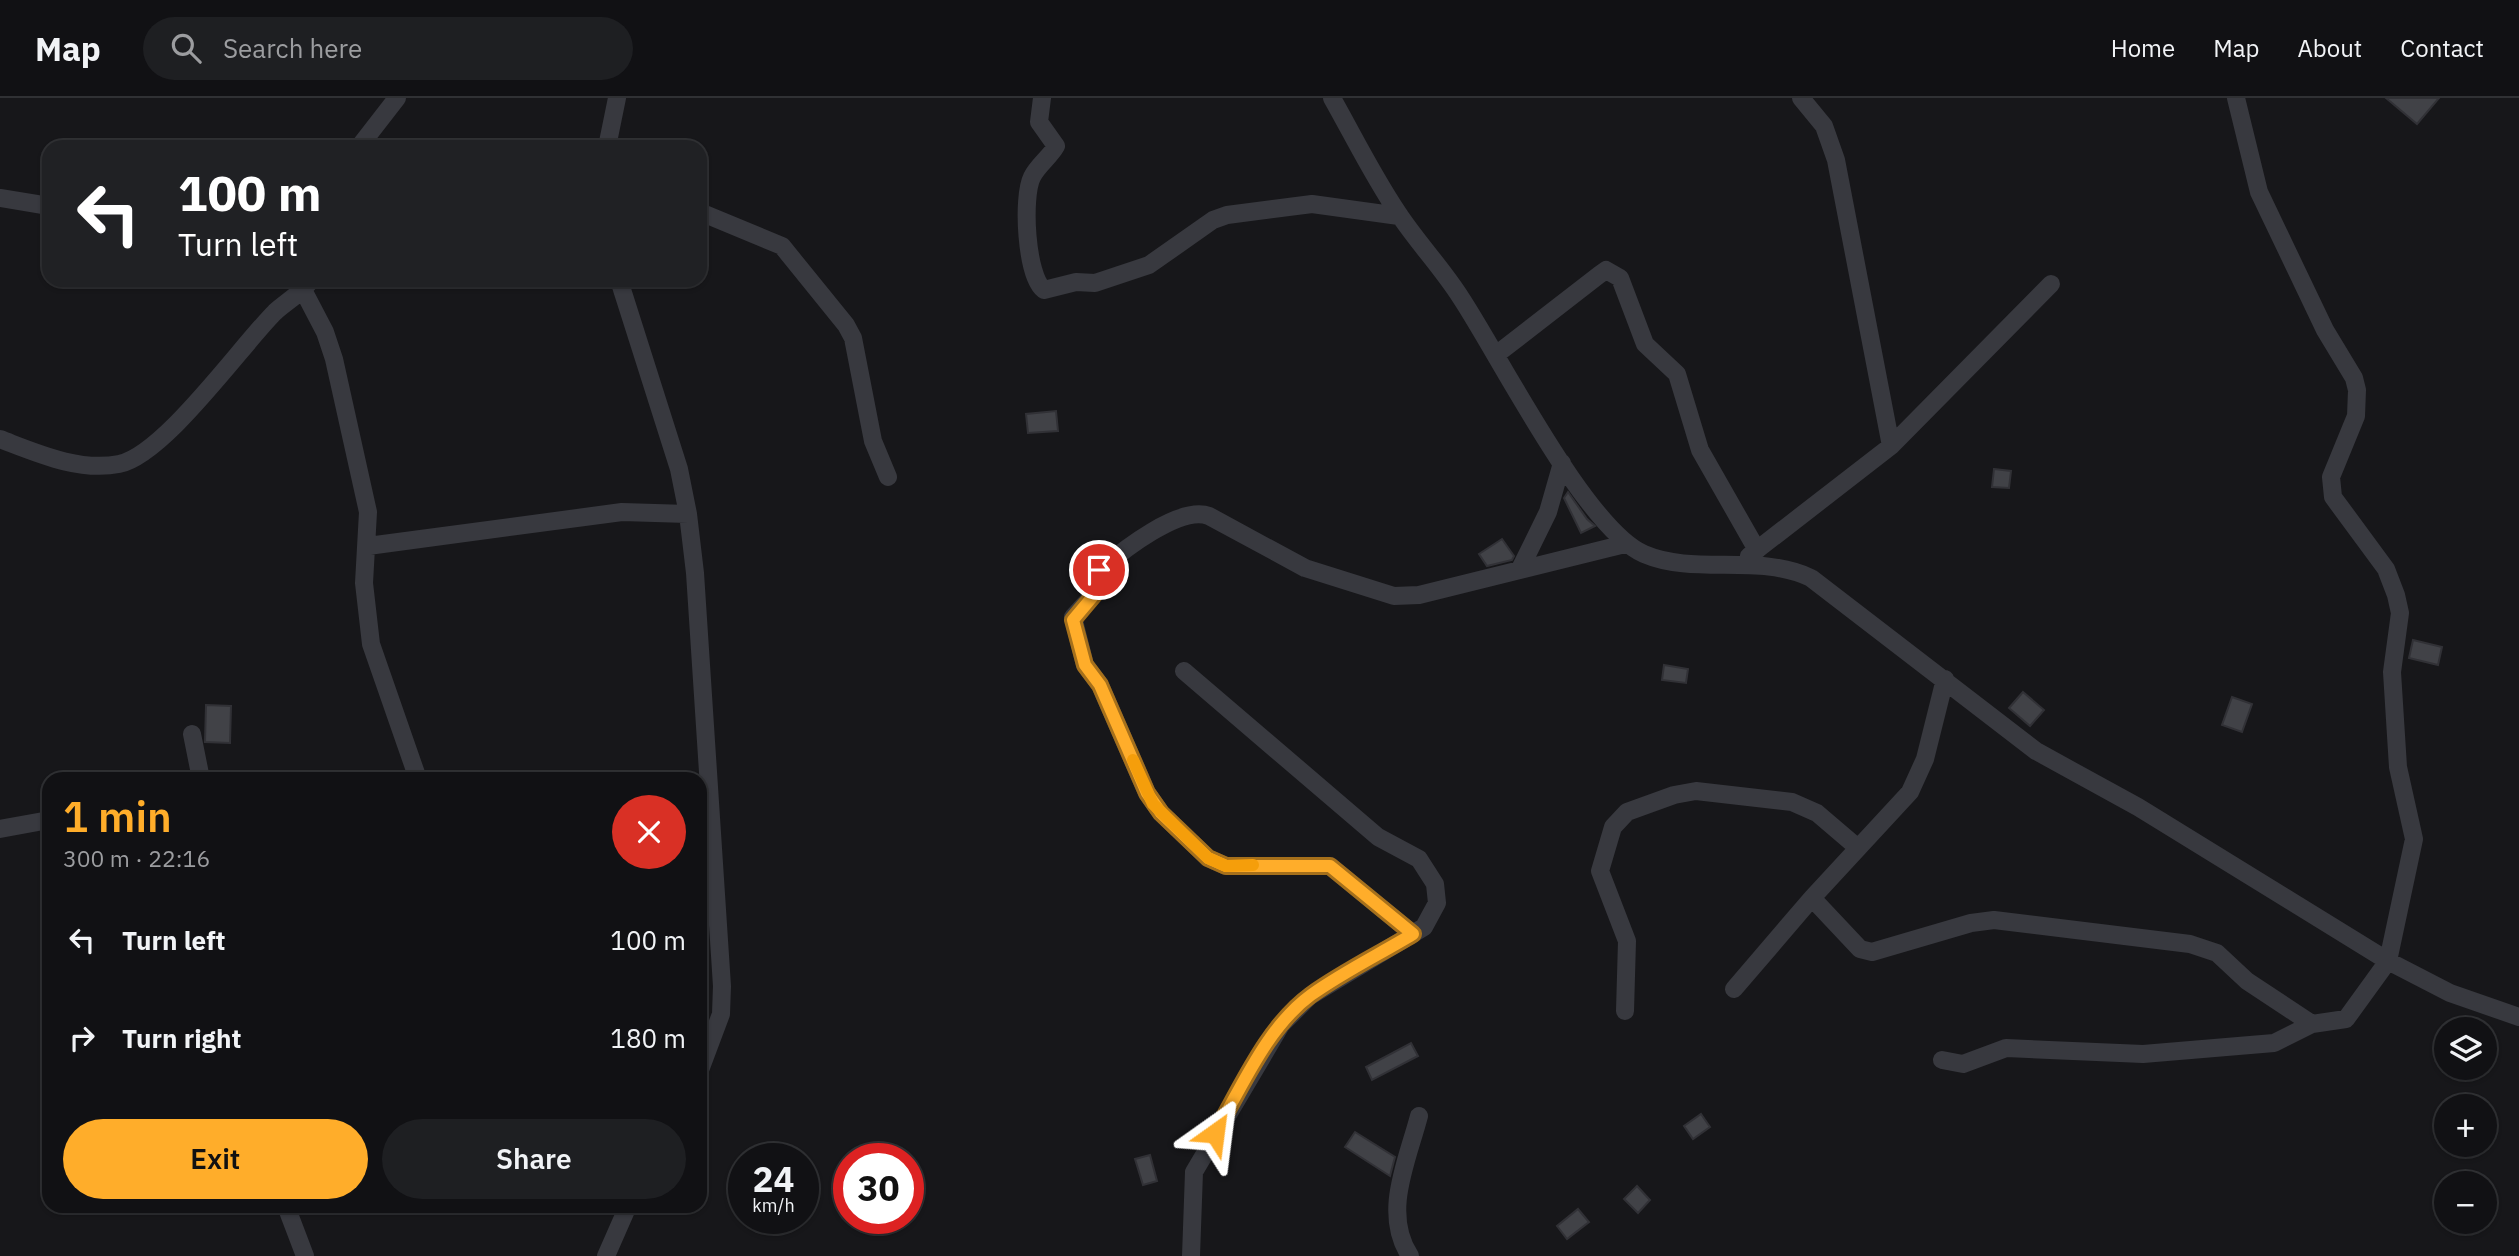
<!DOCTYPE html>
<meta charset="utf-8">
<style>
body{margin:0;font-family:"IBM Plex Sans",sans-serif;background:#1e1f22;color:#f1f3f6;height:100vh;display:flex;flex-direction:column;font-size:26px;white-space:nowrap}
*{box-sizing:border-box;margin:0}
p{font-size:23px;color:#9c9da0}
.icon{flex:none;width:38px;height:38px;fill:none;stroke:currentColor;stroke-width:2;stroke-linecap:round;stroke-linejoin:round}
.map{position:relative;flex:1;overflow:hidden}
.side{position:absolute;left:42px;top:674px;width:665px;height:441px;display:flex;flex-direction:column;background:#111114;border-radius:21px;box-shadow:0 2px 5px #0004,0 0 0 2px #303134}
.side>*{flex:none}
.guide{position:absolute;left:42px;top:42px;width:665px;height:147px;border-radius:21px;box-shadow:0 2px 5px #0004,0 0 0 2px #303134;background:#202124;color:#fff;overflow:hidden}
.controls{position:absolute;left:2434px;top:919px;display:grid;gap:14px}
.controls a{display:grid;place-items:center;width:63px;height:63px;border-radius:50%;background:#111114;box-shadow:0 2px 5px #0004,0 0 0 2px #303134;font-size:35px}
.speed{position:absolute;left:728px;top:1045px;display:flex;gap:14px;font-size:35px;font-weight:700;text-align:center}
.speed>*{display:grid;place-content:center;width:91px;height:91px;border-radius:50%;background:#111114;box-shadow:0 2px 5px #0004,0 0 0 2px #303134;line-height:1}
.speed small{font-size:18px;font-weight:400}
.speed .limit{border:10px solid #d22;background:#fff;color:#111}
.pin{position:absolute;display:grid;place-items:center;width:60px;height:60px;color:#fff;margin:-30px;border:4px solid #fff;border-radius:50%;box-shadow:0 2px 7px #0007}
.me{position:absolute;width:77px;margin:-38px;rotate:31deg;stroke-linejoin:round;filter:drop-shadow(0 0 5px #0008)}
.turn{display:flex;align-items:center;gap:24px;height:147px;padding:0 21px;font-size:32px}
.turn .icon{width:91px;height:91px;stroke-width:2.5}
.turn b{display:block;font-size:49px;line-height:60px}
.round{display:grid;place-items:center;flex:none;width:74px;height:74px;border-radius:37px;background:#1e1f22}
.overview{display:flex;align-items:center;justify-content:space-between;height:119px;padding:0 21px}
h1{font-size:42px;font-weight:600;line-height:52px;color:#ffad2a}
.action{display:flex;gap:14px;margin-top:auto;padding:14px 21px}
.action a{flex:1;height:80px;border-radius:42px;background:#ffad2a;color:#111;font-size:28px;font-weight:600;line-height:80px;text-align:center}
.action a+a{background:#1e1f22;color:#f1f3f6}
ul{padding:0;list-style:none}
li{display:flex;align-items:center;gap:21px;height:98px;padding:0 21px}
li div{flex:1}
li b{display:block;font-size:26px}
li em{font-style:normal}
header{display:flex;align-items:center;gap:42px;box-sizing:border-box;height:98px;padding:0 35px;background:#111114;border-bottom:2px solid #303134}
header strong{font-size:33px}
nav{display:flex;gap:38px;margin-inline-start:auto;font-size:24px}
.search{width:490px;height:63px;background:#1e1f22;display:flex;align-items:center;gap:18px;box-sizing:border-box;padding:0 24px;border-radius:38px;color:#9c9da0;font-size:26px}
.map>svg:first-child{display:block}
.building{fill:#414247;stroke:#313136;stroke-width:2}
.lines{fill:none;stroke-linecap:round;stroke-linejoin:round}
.minor{stroke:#38393f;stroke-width:18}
.route-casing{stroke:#a6701b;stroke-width:18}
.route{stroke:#ffad2a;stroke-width:12}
.slow{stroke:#f59e0b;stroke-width:12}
</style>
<header>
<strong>Map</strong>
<div class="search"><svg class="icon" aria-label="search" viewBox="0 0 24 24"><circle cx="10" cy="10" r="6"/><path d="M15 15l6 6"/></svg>Search here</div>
<nav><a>Home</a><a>Map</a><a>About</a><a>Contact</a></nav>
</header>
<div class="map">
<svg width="2519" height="1158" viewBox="0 0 2519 1158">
<rect width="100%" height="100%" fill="#17171a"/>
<!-- building -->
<path class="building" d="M2386,0H2439L2417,26Z
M1056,313L1058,333L1028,335L1026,316Z
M1994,371L2011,373L2009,390L1992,389Z
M1568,394L1587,421L1595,428L1581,435L1564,400Z
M1502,441L1514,458L1512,462L1487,468L1479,456Z
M2413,542L2442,549L2438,567L2409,560Z
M1664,567L1688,571L1686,585L1662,582Z
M2023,594L2044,612L2030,628L2009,610Z
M2232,599L2252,606L2242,634L2222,627Z
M206,607L231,608L230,645L205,644Z
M1411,945L1418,958L1372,982L1366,969Z
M1701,1016L1710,1029L1693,1041L1684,1028Z
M1355,1034L1395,1059L1390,1078L1345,1049Z
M1150,1057L1157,1083L1143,1087L1135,1061Z
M1637,1088L1650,1102L1638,1115L1624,1101Z
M1578,1111L1589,1124L1567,1141L1557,1128Z"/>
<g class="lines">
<!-- minor -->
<path class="minor" d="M1042,0L1039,24L1056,48C1050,59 1038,67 1032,79C1022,99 1026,178 1044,192L1076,184L1095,185L1149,167L1213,122L1227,117L1312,106L1399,118
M1332,0C1354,39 1373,78 1398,115C1417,144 1442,170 1461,200C1500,259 1586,431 1644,456C1695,478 1759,455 1811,480L2036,653L2138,709L2388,863L2450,895L2519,919
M1801,0L1824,28L1836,62L1891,348
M359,49L397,0
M607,49L617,0
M0,100L49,108
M700,114L782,148L846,227L853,240L873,343L888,379
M619,182L679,371L688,416L695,475L722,888L721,916L700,972
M302,190L325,234L334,261L368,414L364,485L371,546L418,681
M1497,256L1599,177L1606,172L1620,180L1645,246L1677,276L1700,352L1757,452
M0,341C37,355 79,374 119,366C164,357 240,249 275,214C286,204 303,194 311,182
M368,448L622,414L688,416
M1749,458L1891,348L2051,186
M1521,469L1548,414L1562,365
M1184,573L1378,739L1419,761L1435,786L1437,805L1424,829L1310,898L1281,927L1194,1074L1191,1158
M192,636L201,681
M0,731L49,722
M1812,800L1860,851L1872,854L1971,825L1994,822L2190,846L2217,855L2247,883L2312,926
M1413,836L1330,768H1226L1208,760L1161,715L1147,695L1100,587L1085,567L1073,519L1105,484L1101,471C1122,453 1180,407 1209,418L1305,470L1394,498L1419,497L1625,446
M1734,891L1812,800L1910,694L1925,661L1945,581
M1625,913L1627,843L1600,773L1613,729L1627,714L1674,697L1696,693L1792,704L1817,715L1858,750
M1942,962L1963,966L2006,950L2143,956L2274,945L2312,926L2346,921L2388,863L2414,741L2398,669L2392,574L2400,515L2396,497L2386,471L2333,399L2331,379L2356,318L2357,292L2354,280L2325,232L2259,94L2236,0
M286,1108L305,1158
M606,1158L628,1108
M1410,1158C1382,1115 1407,1064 1419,1018"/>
</g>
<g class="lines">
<!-- route casing -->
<g class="route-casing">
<path id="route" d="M1099,472L1105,484L1073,522L1085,567L1100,587L1147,695L1161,715L1208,760L1226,768H1330L1413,836C1380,856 1343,874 1311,897C1267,929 1242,989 1215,1035"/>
</g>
<!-- route -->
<use href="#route" class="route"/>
<!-- slow -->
<path class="slow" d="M1133,662L1153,706L1208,760L1226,768L1253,767"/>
</g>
</svg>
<div class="controls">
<a><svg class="icon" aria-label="layers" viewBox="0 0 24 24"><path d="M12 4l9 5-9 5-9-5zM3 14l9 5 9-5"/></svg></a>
<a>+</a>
<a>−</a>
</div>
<div class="speed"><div>24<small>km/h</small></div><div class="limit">30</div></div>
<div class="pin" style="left:1099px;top:472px;background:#d93025"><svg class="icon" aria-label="arrive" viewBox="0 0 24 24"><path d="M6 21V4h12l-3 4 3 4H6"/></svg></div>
<svg class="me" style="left:1215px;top:1035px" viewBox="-20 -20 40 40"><path d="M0-17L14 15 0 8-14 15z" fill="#ffad2a" stroke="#fff" stroke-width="4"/></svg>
<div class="guide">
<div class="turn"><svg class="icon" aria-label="left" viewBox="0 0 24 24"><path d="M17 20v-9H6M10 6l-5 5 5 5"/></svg><div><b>100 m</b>Turn left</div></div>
</div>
<section class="side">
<div class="overview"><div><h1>1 min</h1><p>300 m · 22:16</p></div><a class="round" style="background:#d93025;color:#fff"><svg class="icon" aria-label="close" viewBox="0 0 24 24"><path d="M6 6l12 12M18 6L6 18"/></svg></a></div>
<ul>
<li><svg class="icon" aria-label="left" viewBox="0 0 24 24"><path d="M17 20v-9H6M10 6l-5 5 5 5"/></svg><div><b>Turn left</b></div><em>100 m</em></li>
<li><svg class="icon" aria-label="right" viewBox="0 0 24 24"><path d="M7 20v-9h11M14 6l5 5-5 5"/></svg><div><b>Turn right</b></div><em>180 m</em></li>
</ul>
<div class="action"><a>Exit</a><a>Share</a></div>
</section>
</div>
